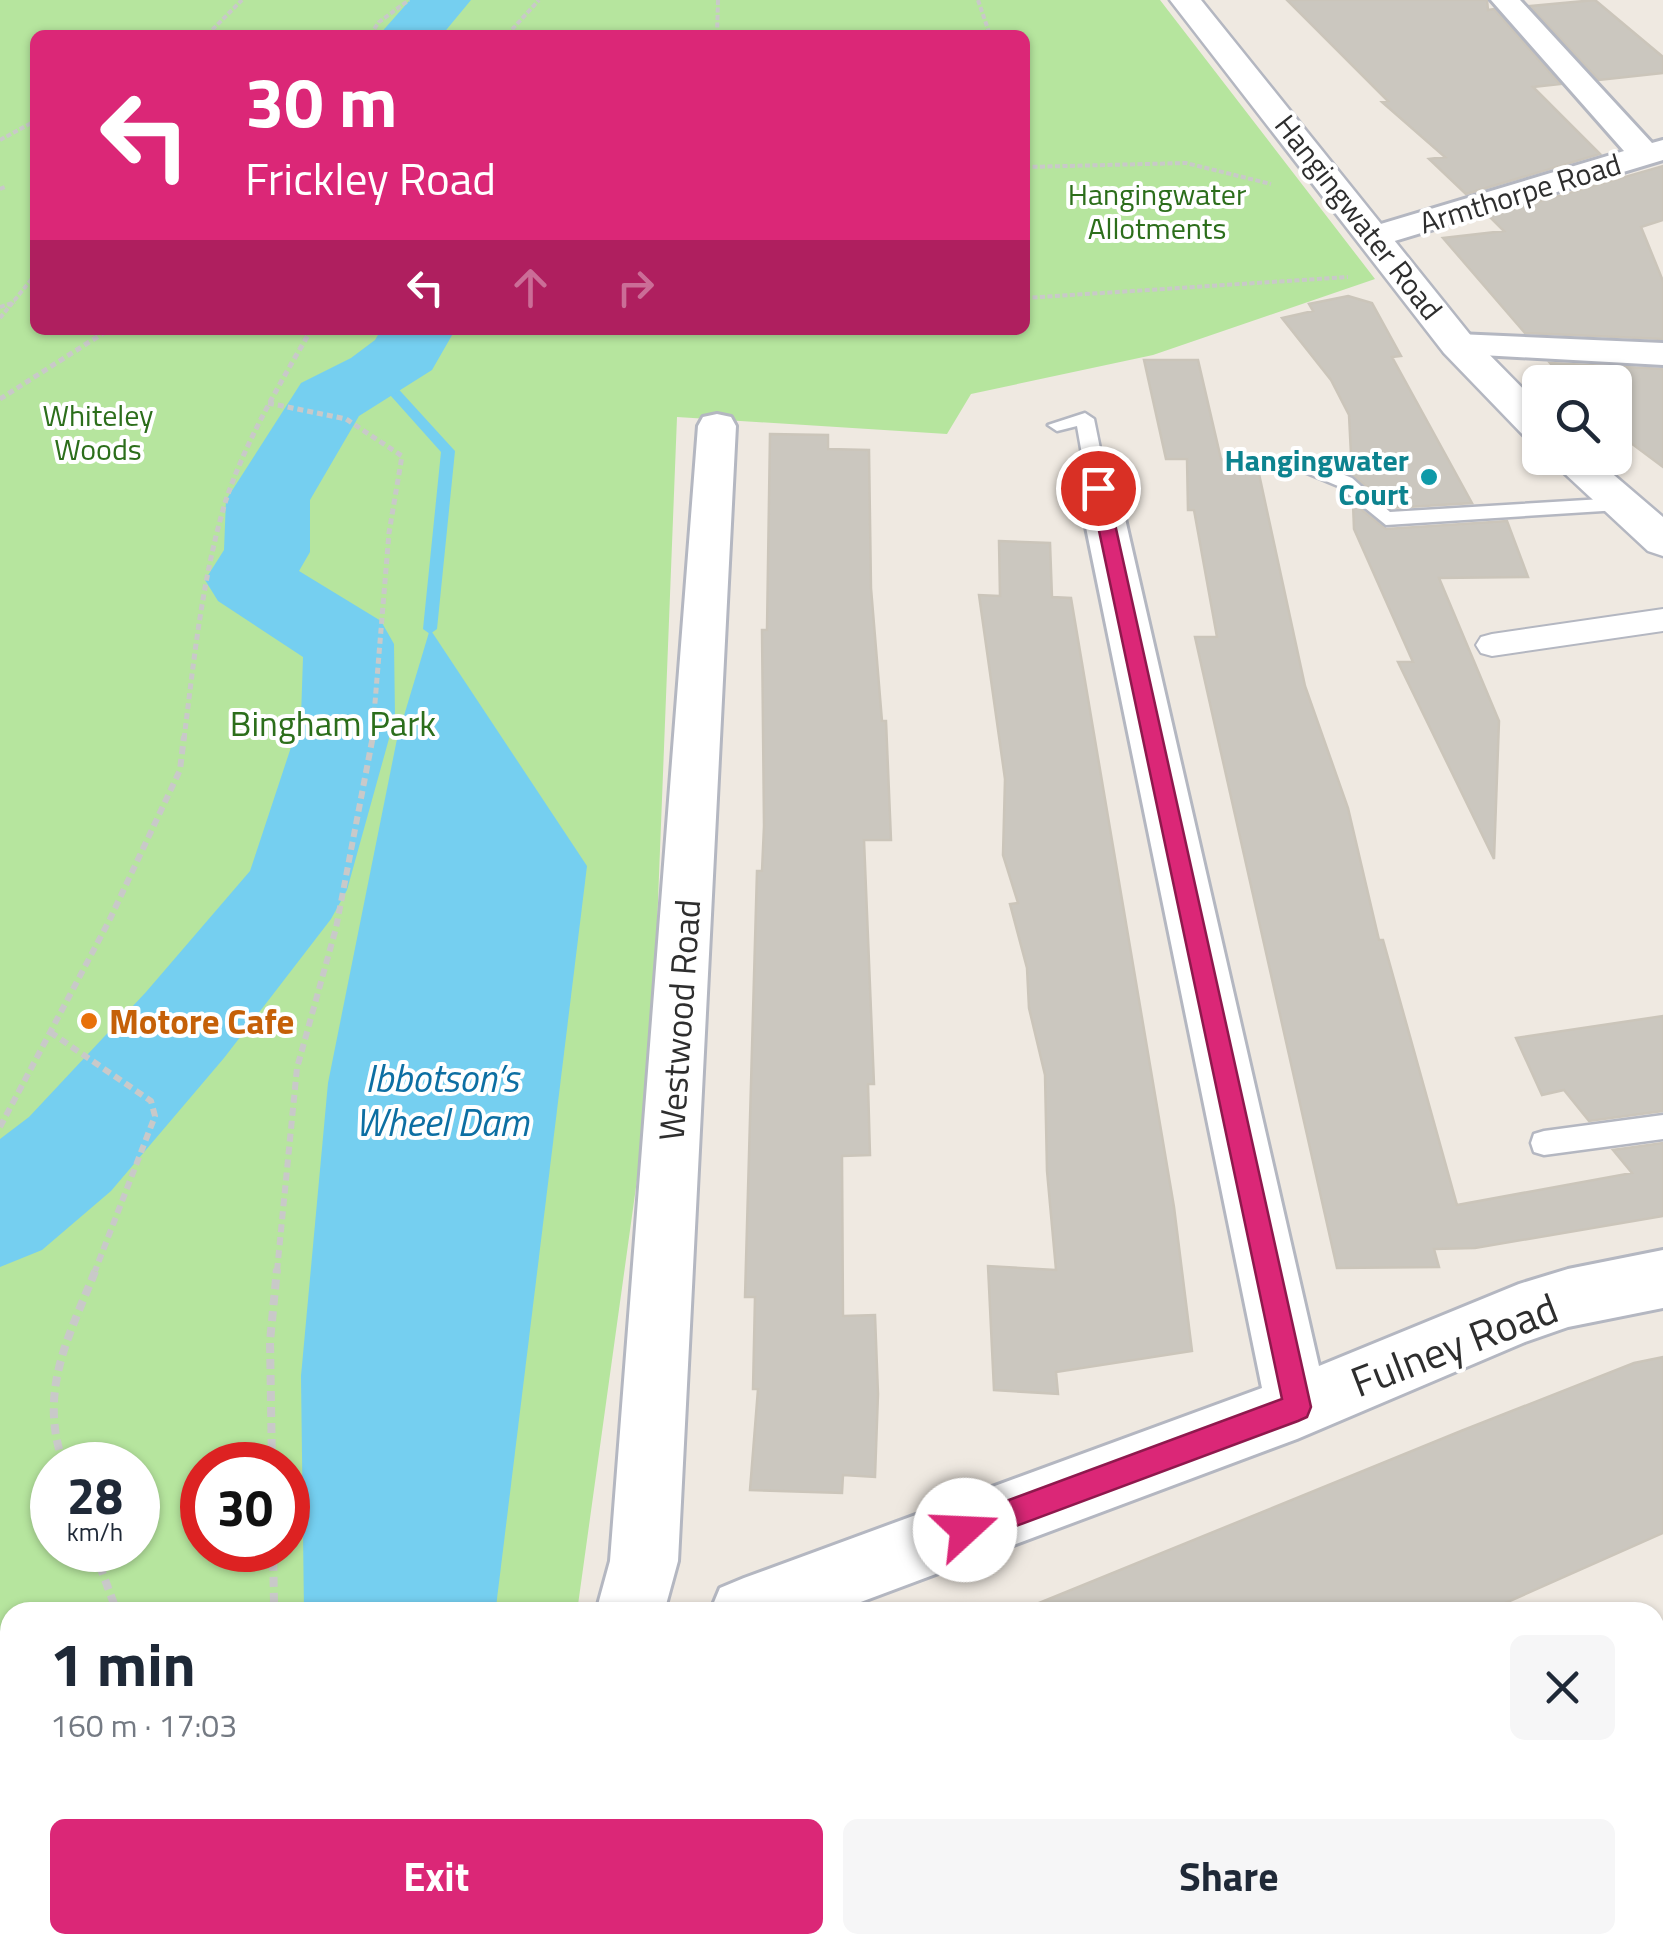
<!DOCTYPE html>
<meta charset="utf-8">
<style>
body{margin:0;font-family:"Titillium Web",sans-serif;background:#f6f6f7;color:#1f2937;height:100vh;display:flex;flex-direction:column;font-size:38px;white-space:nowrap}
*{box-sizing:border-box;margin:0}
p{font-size:32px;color:#747a83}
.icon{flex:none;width:55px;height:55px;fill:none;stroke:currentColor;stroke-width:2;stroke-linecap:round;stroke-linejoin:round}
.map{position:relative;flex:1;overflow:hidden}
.details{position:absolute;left:0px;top:1602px;width:1665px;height:352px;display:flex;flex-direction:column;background:#fff;border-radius:30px 30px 0 0;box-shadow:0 2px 8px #0004}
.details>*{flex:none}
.banner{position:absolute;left:30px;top:30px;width:1000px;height:305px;border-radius:15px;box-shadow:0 2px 8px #0004;background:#db2777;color:#fff;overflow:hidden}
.fabs{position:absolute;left:1522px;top:365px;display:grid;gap:20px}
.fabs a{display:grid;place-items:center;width:110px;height:110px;border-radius:15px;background:#fff;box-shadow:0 2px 8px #0004;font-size:50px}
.speed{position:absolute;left:30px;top:1442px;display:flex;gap:20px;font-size:50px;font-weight:700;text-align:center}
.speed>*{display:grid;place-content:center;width:130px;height:130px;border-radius:50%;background:#fff;box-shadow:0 2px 8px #0004;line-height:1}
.speed small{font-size:25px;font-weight:400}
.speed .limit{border:15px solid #d22;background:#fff;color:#111}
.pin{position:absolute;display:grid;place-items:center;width:85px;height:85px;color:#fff;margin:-42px;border:5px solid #fff;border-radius:50%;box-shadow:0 2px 10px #0007}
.me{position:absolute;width:110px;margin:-55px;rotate:70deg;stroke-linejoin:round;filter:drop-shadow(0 0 8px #0008)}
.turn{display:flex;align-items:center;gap:35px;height:210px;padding:0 50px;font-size:45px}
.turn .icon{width:130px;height:130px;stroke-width:2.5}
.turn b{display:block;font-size:70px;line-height:85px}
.lanes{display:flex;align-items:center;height:95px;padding:0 50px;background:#0003;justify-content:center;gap:50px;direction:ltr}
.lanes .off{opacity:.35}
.round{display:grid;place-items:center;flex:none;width:105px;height:105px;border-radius:15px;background:#f6f6f7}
.summary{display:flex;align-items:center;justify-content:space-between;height:170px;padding:0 50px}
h1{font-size:60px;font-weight:700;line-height:75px}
.action{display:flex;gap:20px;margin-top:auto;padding:20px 50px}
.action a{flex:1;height:115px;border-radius:15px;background:#db2777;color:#fff;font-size:40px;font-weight:700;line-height:115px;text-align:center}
.action a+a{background:#f6f6f7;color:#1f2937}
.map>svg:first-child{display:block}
.green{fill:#b6e59e;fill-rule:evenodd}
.water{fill:#75cff0}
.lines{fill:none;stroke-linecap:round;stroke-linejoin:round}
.stream{fill:#75cff0;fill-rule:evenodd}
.river{fill:#75cff0;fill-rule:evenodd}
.building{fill:#cbc7bf;stroke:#cbc5ba;stroke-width:2.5}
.service-casing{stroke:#b4b7c1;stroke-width:5}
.pedestrian-casing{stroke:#b4b7c1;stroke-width:4}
.minor-casing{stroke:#b4b7c1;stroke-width:6}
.tertiary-casing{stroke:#b4b7c1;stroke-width:5}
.path-far3{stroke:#c9c9c9;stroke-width:4;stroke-dasharray:5 2.5;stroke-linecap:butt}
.path-far2{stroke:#c9c9c9;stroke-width:5;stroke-dasharray:6 4;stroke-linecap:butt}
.path-far1{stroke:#c9c9c9;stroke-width:6;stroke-dasharray:8 5;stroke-linecap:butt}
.path{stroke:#c9c9c9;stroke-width:8;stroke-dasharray:10 6;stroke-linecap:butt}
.service{fill:#fff;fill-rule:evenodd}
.pedestrian{fill:#fff;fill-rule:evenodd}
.minor{fill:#fff;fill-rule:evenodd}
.tertiary{fill:#fff;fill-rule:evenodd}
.route{fill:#db2777;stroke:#8e194d;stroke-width:2.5}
.culture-dot{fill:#0f9aa8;stroke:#fff;stroke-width:4}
.food-dot{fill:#e8710a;stroke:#fff;stroke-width:4}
.labels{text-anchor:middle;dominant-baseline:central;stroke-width:8;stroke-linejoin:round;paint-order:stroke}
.far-street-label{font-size:30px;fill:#2e2e2e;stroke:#fff}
.far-park-label{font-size:30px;fill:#2c6e1b;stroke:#fff}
.far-culture-label{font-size:30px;font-weight:bold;fill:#0d838f;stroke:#fff;text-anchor:end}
.park-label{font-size:35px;fill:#2c6e1b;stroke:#fff}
.street-label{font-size:35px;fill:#2e2e2e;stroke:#fff}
.food-label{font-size:35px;font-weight:bold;fill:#c56008;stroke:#fff;text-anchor:start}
.water-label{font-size:38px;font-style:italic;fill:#0d6fa3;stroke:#fff}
.near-street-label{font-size:42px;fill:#2e2e2e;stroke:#fff}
</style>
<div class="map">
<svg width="1663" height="1953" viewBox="0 0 1663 1953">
<rect width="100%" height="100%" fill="#efe9e1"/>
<!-- green -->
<path class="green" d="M0,0H1160L1375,279L1153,355L971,394L947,434L677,417L651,1079L577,1612H10V1945H530L529,1953H0ZM35,35H1025V330H35ZM52,1465H138V1550H52ZM202,1465H288V1550H202Z"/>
<!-- water -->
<path class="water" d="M430,629L587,866L496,1607L494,1612H304L301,1376L328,1083L397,739Z"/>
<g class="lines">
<!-- stream -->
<path class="stream" d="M378,370L382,371L455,451L437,629L430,634L423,629L441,452L374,377V371Z
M98,1945H137L133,1953H94Z"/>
<!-- river -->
<path class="river" d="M410,0H471L442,35H379Z
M381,330H455L432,370L359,416L310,500V552L299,571L381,621L394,644L395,717L347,890L331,919L224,1058L111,1191L42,1250L0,1267V1139L29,1117L146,992L250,871L301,717L303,657L218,601L205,580L224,550L226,500L301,383L351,358L375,340Z"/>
</g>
<!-- building -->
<path class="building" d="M1287,0H1487L1488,10L1494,9L1560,84L1533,87L1600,154L1466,194L1429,159L1445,157L1382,102L1388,101Z
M1595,0L1663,57V73L1599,80L1530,6Z
M1663,166V220L1641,227L1663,281V339L1525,333L1443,238L1504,231L1489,216Z
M1348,296L1372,303L1401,356L1392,357L1472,503L1391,508L1352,474L1349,415L1331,380L1282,318L1313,311L1309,304Z
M1144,360H1198L1221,459L1259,474L1305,686L1348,808L1379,940H1383L1457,1205L1632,1173L1613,1150L1663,1143V1216L1475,1248L1434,1249L1439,1267L1337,1268L1195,637H1217L1194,510H1188L1187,459H1166Z
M1550,363L1663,369V467L1615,431V382H1567Z
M770,434L828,435V449L869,450L871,588L882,721H886L891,840H864L874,1084H868L870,1155L842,1156L843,1316L875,1315L878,1394L875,1477L843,1475L842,1493L750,1490L758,1389H753L755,1297H745L757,871H762L764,826L762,630H767Z
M1353,503L1386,529L1507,521L1528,577L1439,578L1499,721L1494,859L1398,662H1413L1354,529Z
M999,541L1050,543L1052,597L1071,598L1174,1207L1192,1351L1056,1372L1058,1394L994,1390L988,1266L1056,1270L1047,1171L1045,1075L1029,1008L1027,968L1010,904L1018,903L1003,855L1005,779L979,595L1000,596Z
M1663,1016V1111L1589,1121L1564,1090L1542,1095L1516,1038Z
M1663,1357V1533L1485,1612H1017L1461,1431L1634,1363Z"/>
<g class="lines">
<!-- service casing -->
<g class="service-casing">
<path id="service" d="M1085,413L1094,419L1108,488L1098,494L1088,488L1077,426L1057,431L1048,425Z
M1297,456L1352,478L1390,512L1619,498L1629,504L1619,510L1386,525L1338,486L1290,466L1288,462Z
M1663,1115V1139L1544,1155L1534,1152L1531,1143L1534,1134L1544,1131Z"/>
</g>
<!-- pedestrian casing -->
<g class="pedestrian-casing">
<path id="pedestrian" d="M1663,609V631L1492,656L1481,653L1476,645L1481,637L1492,634Z"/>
</g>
<!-- minor casing -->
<g class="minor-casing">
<path id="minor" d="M1491,0H1520L1652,143L1663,140V160L1388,243H1364L1359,236L1364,229L1624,151Z
M1458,334L1663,343V365L1445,353L1440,345L1445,337Z
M717,414L731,417L736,426L678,1561L664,1612H596L610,1561L698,426L703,417Z
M1098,475L1112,479L1118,488L1319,1366L1519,1284L1568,1269L1663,1250V1308L1568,1327L1525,1342L1297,1439L834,1612H710L720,1588L744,1578L1262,1388L1078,488L1084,479Z
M528,1945H604L603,1953H527Z"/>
</g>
<!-- tertiary casing -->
<g class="tertiary-casing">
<path id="tertiary" d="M1170,0H1201L1472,337L1540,406V442L1526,438L1444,353Z
M1548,458H1594L1663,517V556L1648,551Z"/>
</g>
<!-- path-far3 -->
<path class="path-far3" d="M978,0L990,35
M207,35L242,0
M370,35L379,22L409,0
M507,35L539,0
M717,35L718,0
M0,140L35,121
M1025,167L1186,163L1271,184
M0,189L5,187
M1025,298L1348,277
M0,307L15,302
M0,318L35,275"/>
<!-- path-far2 -->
<path class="path-far2" d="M0,399L108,330
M268,403L346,419L402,456L389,533L372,739
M184,739C194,659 202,580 225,503C245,442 279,385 311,330"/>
<!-- path-far1 -->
<path class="path-far1" d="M50,1032L151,1101L155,1116L95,1271
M0,1127L109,921L180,770L184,736
M277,1271L297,1068L336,928L373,736"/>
<!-- path -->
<path class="path" d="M64,1465C37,1391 69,1337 96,1269
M272,1465L270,1341L277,1269
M94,1550L117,1612
M261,1612L274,1603L273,1550
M141,1945V1953"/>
<!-- service -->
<use href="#service" class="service"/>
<!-- pedestrian -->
<use href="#pedestrian" class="pedestrian"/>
<!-- minor -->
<use href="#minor" class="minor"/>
<!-- tertiary -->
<use href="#tertiary" class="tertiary"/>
</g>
<!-- route -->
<path class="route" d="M1098,482L1107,488L1311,1407L1307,1417L1298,1421L965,1545L955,1540L951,1530L955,1520L1282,1399L1090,488Z"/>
<!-- markers -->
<circle class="culture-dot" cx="1429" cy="477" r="10"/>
<circle class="food-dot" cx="89" cy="1021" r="10"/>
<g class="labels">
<!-- far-street labels -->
<g class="far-street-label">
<text transform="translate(1520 193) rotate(-17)">Armthorpe Road</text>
<text transform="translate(1359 217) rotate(52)">Hangingwater Road</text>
</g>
<!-- far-park labels -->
<g class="far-park-label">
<text x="1157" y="194">Hangingwater<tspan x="1157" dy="34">Allotments</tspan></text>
<text x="98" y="415">Whiteley<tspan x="98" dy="34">Woods</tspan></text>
</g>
<!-- far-culture labels -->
<g class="far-culture-label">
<text x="1409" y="460">Hangingwater<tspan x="1409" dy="34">Court</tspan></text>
</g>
<!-- park labels -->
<g class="park-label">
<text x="333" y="723">Bingham Park</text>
</g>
<!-- street labels -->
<g class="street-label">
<text transform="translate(679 1020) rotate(-86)">Westwood Road</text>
</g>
<!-- food labels -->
<g class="food-label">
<text x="109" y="1021">Motore Cafe</text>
</g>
<!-- water labels -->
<g class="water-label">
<text x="442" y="1078">Ibbotson’s<tspan x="442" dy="44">Wheel Dam</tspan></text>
</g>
<!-- near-street labels -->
<g class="near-street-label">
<text transform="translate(1454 1344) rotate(-21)">Fulney Road</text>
</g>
</g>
</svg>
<div class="fabs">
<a><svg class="icon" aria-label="search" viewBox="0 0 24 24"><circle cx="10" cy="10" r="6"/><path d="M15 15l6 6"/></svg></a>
</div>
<div class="speed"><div>28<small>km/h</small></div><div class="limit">30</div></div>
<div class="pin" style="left:1098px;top:488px;background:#d93025"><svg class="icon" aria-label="arrive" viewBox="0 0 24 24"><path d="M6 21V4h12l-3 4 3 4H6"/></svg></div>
<svg class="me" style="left:965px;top:1530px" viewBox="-20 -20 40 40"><circle r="19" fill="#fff"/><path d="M0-13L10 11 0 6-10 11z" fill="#db2777"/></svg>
<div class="banner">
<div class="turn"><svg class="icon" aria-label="left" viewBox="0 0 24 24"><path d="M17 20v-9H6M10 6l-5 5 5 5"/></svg><div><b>30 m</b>Frickley Road</div></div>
<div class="lanes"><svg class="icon" aria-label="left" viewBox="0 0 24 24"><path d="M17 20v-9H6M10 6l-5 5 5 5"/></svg><svg class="icon off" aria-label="ahead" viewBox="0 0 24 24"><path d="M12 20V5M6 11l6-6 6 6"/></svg><svg class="icon off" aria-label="right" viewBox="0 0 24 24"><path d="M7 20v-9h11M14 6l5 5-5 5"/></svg></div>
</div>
<section class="details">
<div class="summary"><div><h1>1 min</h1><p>160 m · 17:03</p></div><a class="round"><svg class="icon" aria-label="close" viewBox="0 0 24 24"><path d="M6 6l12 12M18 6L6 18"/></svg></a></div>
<div class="action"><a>Exit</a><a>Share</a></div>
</section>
</div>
